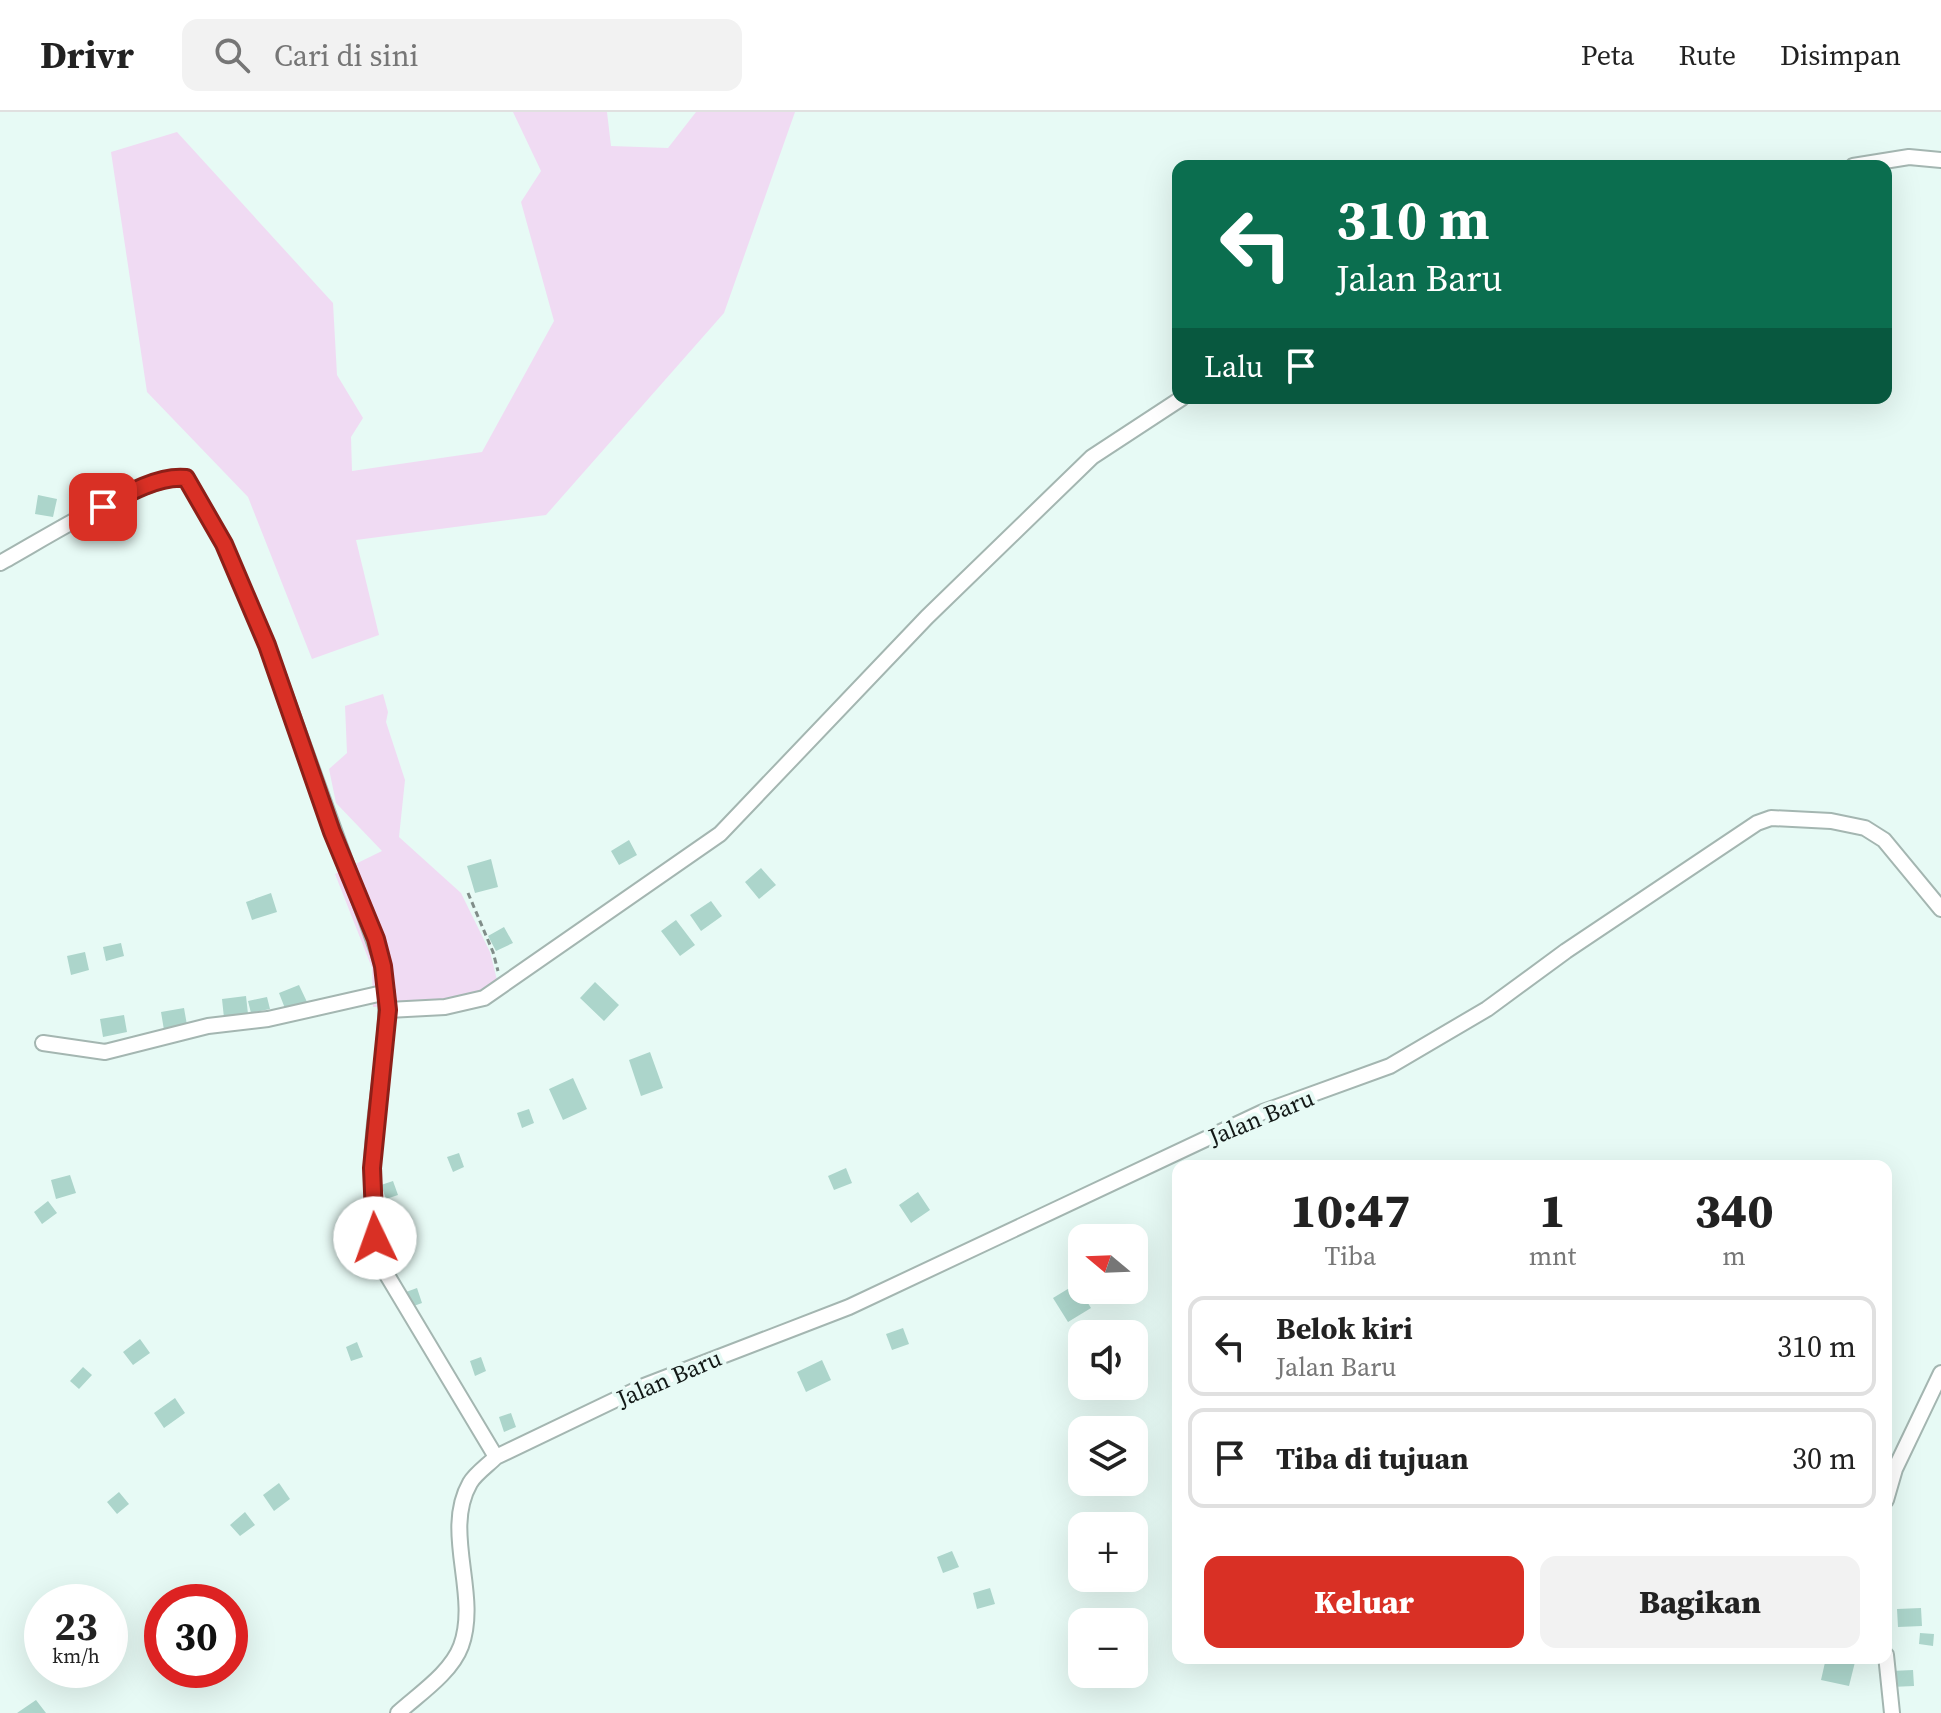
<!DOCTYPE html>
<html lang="id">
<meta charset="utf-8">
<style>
body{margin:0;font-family:"Source Serif 4",serif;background:#f2f2f2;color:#222;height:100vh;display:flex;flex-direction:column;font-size:30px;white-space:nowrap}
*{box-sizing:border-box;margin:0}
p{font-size:26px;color:#767676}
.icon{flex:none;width:44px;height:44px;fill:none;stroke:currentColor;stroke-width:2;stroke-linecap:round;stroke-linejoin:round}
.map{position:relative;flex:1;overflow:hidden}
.sheet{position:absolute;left:1172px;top:1048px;width:720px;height:504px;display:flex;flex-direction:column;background:#fff;border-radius:16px;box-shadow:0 8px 32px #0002}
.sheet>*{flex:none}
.top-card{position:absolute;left:1172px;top:48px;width:720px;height:244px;border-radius:16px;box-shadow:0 8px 32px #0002;background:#0b6e4f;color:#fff;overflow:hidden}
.needle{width:52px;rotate:289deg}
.tools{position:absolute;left:1068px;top:1112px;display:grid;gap:16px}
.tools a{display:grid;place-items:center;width:80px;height:80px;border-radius:16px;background:#fff;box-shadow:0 8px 32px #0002;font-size:40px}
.speed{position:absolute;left:24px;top:1472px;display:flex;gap:16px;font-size:40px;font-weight:700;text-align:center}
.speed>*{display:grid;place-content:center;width:104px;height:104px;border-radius:50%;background:#fff;box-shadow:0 8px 32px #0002;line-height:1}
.speed small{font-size:20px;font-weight:400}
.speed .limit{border:12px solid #d22;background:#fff;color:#111}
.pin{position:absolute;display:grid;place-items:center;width:68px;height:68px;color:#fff;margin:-34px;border-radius:16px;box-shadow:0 4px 12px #0006}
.me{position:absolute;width:88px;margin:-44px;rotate:357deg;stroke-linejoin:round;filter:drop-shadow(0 0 6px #0008)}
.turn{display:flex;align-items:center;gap:28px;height:168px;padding:0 32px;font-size:36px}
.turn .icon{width:104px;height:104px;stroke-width:2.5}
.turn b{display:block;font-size:56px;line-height:68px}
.then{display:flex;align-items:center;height:76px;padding:0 32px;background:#0003;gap:16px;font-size:30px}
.eta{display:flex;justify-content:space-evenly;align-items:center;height:136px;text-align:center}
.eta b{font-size:48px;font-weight:800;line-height:56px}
.button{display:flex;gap:16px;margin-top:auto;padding:16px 32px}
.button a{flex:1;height:92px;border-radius:16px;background:#d93025;color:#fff;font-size:32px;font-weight:800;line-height:92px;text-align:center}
.button a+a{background:#f2f2f2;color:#222}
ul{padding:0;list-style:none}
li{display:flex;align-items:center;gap:24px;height:100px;margin:0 16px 12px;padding:0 16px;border:4px solid #e0e0e0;border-radius:16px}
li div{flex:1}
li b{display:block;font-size:30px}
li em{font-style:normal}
header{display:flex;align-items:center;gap:48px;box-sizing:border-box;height:112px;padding:0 40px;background:#fff;border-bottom:2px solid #e0e0e0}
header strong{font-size:38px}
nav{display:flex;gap:44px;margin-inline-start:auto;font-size:28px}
.search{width:560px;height:72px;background:#f2f2f2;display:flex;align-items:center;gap:20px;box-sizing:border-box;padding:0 28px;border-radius:16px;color:#767676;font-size:30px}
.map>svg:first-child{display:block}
.green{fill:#f0dbf3}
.building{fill:#acd5cb}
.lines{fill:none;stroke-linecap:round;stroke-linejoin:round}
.street-casing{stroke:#a4b6b1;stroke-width:18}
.path{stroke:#808d89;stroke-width:3;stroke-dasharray:6 4;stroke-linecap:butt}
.street{stroke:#fff;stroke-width:14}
.route-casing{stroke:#8d1f18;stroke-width:20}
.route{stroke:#d93025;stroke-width:14}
.labels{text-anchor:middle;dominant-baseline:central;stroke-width:8;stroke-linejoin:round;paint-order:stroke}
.street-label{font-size:24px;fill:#121816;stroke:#e7faf5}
</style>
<header>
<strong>Drivr</strong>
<div class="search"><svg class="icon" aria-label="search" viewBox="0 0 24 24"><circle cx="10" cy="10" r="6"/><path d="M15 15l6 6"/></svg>Cari di sini</div>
<nav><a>Peta</a><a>Rute</a><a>Disimpan</a></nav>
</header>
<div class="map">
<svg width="1941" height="1601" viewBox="0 0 1941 1601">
<rect width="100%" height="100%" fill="#e7faf5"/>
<!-- green -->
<path class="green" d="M513,0H607L611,34L668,36L696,0H795L724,201L546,403L356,428L379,523L312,547L248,385L147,280L111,40L177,20L333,191L337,263L363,306L351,325L352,359L482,340L554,209L521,90L541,59Z
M383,582L388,600L386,610L405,668L399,725L461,781L490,840L498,872C462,898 417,894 373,895L372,856L335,762L382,739L336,691L329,657L347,641L345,594Z"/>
<!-- building -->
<path class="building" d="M38,383L57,387L53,405L35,402Z
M629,728L637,743L619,753L611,739Z
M491,747L498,775L475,781L467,754Z
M761,756L776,773L759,787L745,770Z
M271,781L277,800L252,808L246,790Z
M711,789L722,804L701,819L690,803Z
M676,808L695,833L680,844L661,819Z
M504,815L513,831L496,839L488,824Z
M121,831L124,844L106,849L103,835Z
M85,840L89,858L71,863L67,844Z
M595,870L619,893L604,909L580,886Z
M299,873L307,890L286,899L279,881Z
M246,884L248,902L224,906L222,887Z
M267,885L270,897L251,901L248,889Z
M184,896L187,913L164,918L161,900Z
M124,903L127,920L103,925L100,907Z
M650,940L663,976L641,984L629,948Z
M573,966L587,997L563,1008L549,977Z
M529,997L534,1011L522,1016L517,1001Z
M459,1041L464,1055L453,1060L447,1045Z
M846,1056L852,1071L834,1078L828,1064Z
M70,1063L76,1081L56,1087L51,1068Z
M393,1069L398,1083L386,1087L381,1073Z
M918,1080L930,1098L911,1111L899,1093Z
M48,1089L57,1101L42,1112L34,1100Z
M401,1129L406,1144L395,1148L390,1134Z
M1076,1172L1091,1196L1068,1210L1053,1186Z
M417,1176L422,1191L411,1195L406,1180Z
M903,1216L909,1232L892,1238L886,1222Z
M140,1227L150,1241L133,1253L123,1240Z
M357,1230L363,1245L351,1249L346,1235Z
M481,1245L486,1259L475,1264L470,1249Z
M822,1248L831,1268L806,1280L797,1260Z
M83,1255L92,1263L79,1277L70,1269Z
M175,1286L185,1301L164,1316L154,1301Z
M511,1301L516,1315L504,1320L499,1305Z
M279,1371L290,1387L274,1399L263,1383Z
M119,1380L129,1392L117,1402L107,1390Z
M245,1400L255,1413L240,1424L230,1413Z
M952,1439L959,1455L943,1461L937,1445Z
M990,1476L995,1492L977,1497L973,1481Z
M1921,1496L1922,1514L1898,1515L1897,1497Z
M1920,1521L1934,1522L1933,1534L1919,1532Z
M1826,1546L1855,1550L1849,1574L1821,1568Z
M1913,1558L1914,1574L1891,1575V1559Z
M36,1588L46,1601H17Z"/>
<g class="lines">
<!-- street casing -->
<g class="street-casing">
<path id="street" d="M1853,54L1909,45L1941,48
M0,451C39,430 146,361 186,366L224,432L267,533L383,854C394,921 373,988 372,1055C371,1091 377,1123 384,1158L496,1345L644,1274L849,1195L1263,1000L1390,954L1487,897L1566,839L1757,711L1771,706L1831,709L1865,716L1884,728L1941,797
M388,898L445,895L484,886L720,722L927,505L1092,345L1182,286
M43,931L105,940L208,914L268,907L387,880
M1886,1388L1895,1357L1941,1261
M1886,1543L1892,1601
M398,1601C419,1582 451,1561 461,1534C480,1482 442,1420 470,1371C475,1362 488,1353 496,1345"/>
</g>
<!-- path -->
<path class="path" d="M468,781L493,840L498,859"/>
<!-- street -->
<use href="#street" class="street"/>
</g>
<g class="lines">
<!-- route casing -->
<g class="route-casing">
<path id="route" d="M103,395C126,382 159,363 186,366L224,432L267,533L332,720L376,827L383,854L388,898L372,1056L375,1126"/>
</g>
<!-- route -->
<use href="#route" class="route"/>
</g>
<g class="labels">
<!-- street labels -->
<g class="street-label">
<text transform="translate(1261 1005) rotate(-22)">Jalan Baru</text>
<text transform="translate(669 1266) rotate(-23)">Jalan Baru</text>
</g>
</g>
</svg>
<div class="tools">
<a><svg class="needle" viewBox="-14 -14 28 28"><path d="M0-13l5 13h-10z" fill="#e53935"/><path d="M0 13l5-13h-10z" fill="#767676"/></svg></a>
<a><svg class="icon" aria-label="sound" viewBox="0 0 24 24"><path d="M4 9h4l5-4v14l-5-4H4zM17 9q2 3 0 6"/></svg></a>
<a><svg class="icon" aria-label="layers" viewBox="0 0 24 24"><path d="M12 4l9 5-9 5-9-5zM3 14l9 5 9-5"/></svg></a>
<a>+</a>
<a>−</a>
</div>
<div class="speed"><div>23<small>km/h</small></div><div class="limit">30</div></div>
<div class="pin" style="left:103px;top:395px;background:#d93025"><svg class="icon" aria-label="arrive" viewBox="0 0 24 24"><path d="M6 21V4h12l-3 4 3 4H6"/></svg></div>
<svg class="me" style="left:375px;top:1126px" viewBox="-20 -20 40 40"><circle r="19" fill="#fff"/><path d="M0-13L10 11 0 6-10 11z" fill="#d93025"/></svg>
<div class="top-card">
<div class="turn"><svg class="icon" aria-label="left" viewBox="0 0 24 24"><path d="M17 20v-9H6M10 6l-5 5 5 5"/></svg><div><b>310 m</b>Jalan Baru</div></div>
<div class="then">Lalu<svg class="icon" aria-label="arrive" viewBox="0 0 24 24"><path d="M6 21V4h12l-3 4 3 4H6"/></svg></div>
</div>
<section class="sheet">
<div class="eta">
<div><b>10:47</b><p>Tiba</p></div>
<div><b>1</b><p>mnt</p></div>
<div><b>340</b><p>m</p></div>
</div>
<ul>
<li><svg class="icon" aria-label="left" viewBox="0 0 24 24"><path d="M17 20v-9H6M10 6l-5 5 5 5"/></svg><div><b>Belok kiri</b><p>Jalan Baru</p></div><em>310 m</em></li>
<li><svg class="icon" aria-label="arrive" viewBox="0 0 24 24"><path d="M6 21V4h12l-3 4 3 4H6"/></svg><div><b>Tiba di tujuan</b></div><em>30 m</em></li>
</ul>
<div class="button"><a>Keluar</a><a>Bagikan</a></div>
</section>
</div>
